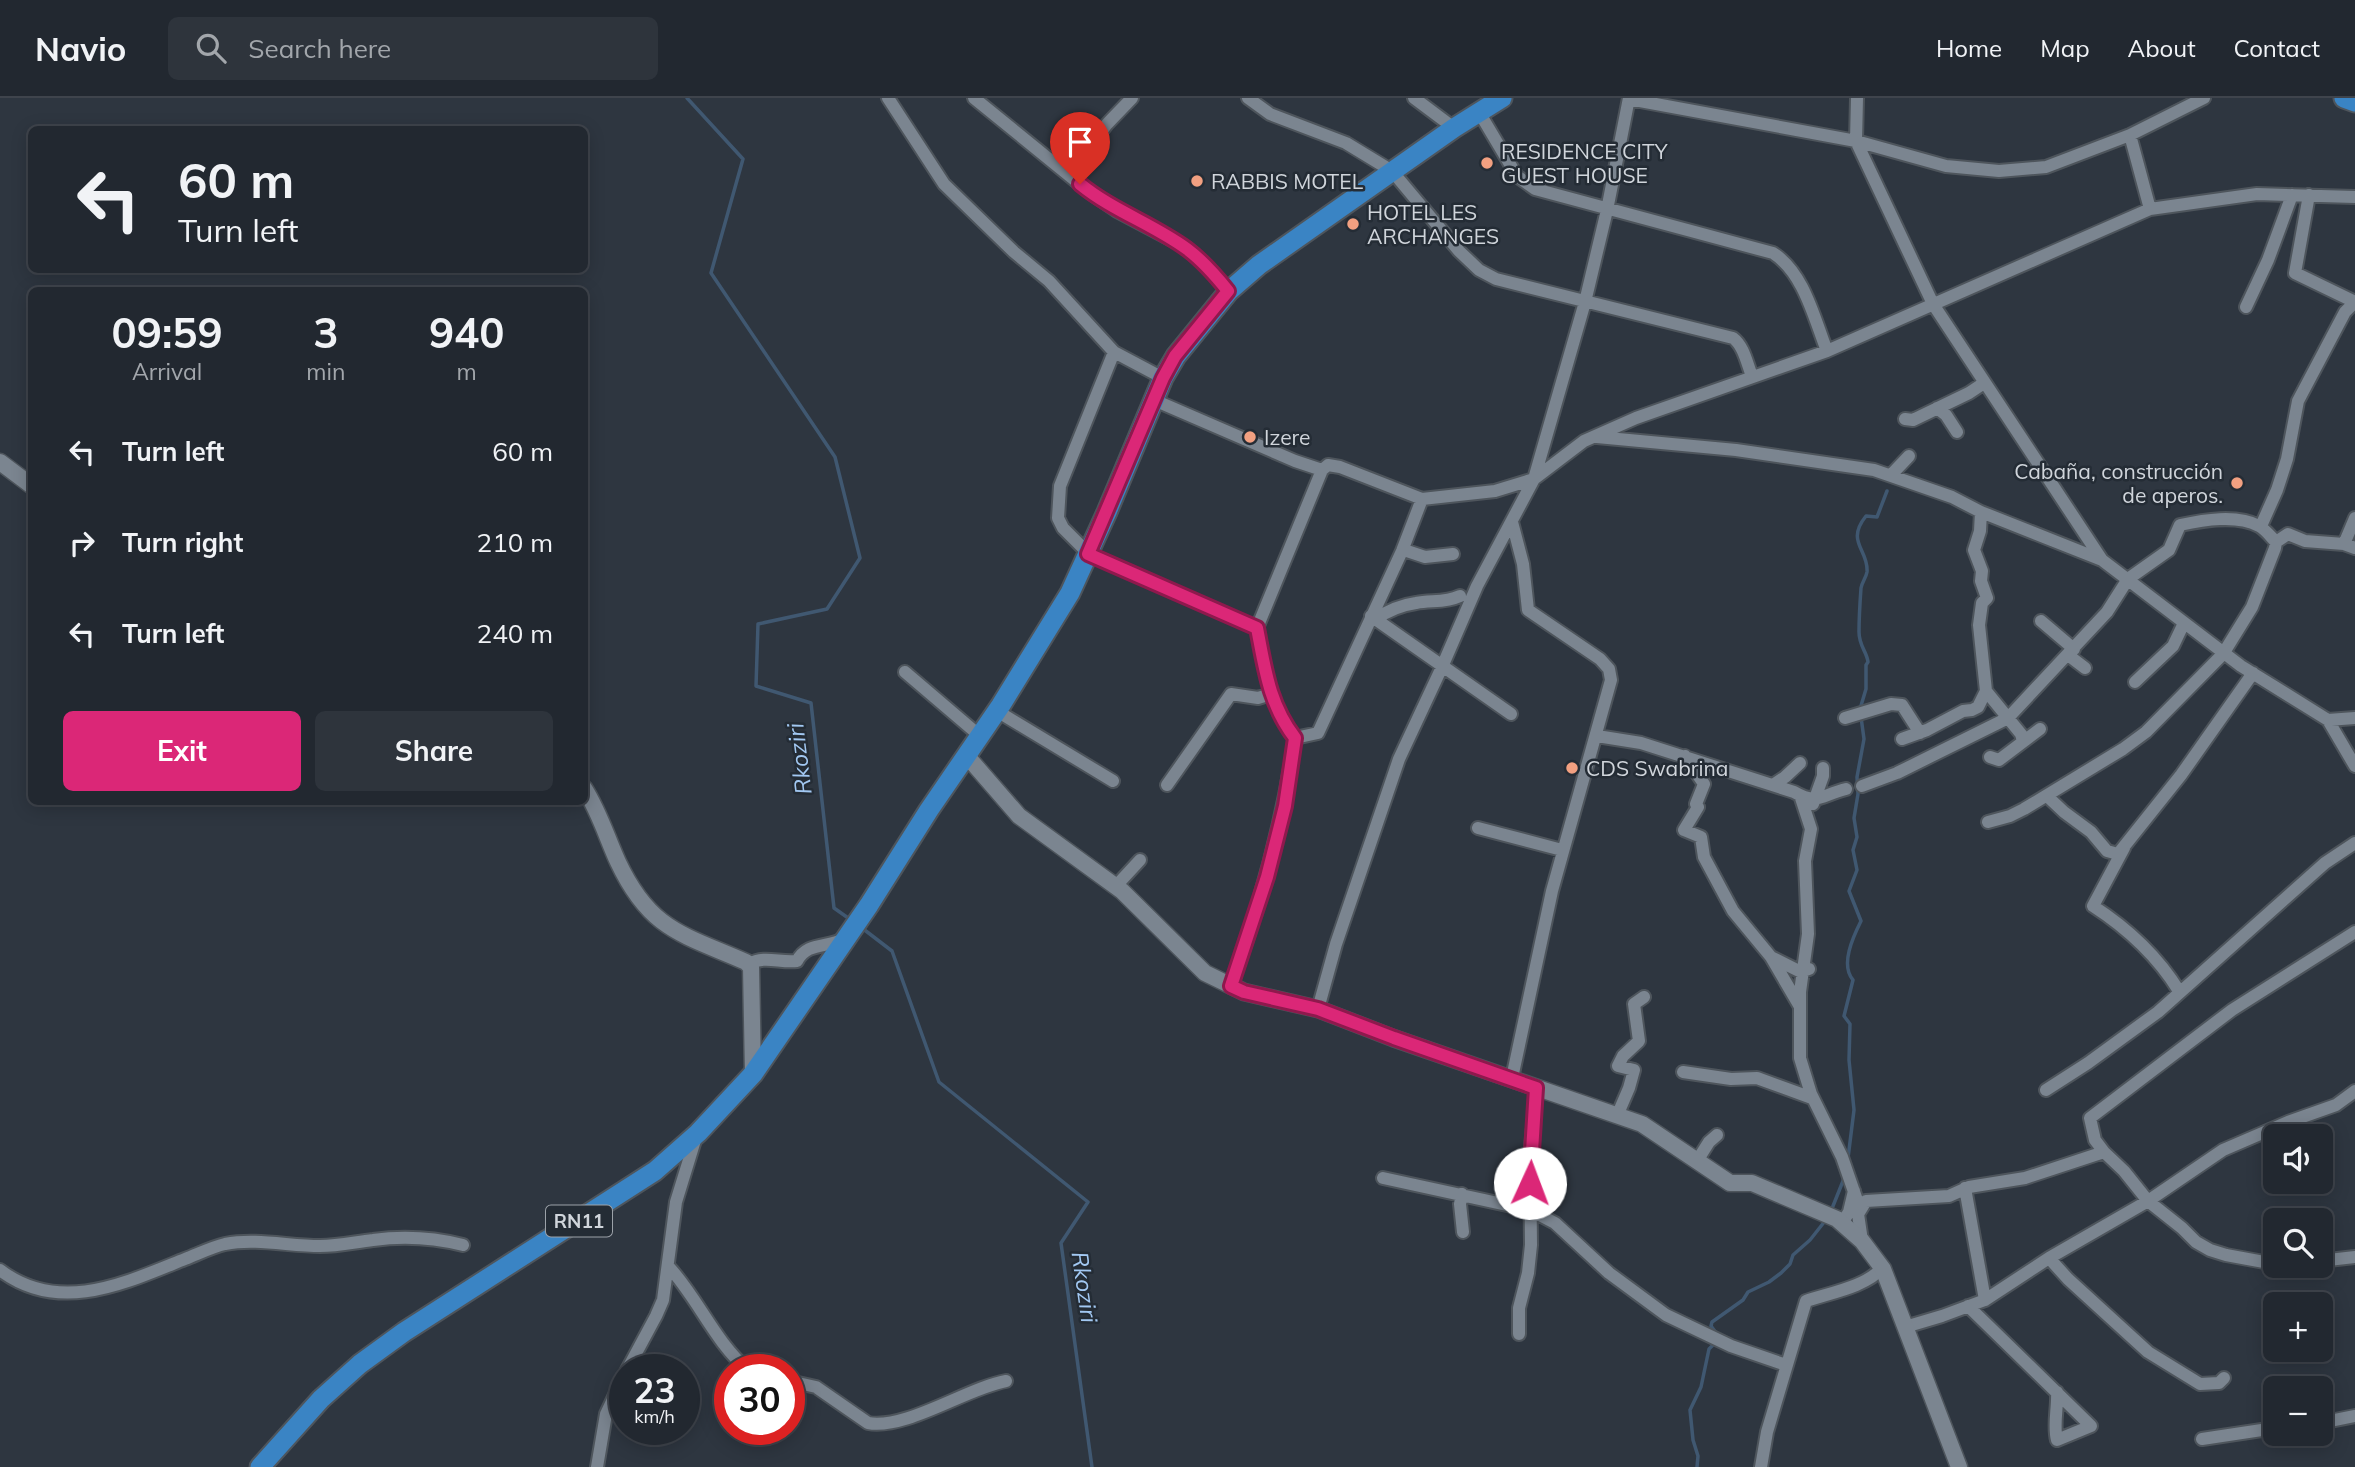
<!DOCTYPE html>
<meta charset="utf-8">
<style>
body{margin:0;font-family:Mulish,sans-serif;background:#2e343c;color:#f1f3f6;height:100vh;display:flex;flex-direction:column;font-size:26px;white-space:nowrap}
*{box-sizing:border-box;margin:0}
p{font-size:23px;color:#a2a6ab}
.icon{flex:none;width:38px;height:38px;fill:none;stroke:currentColor;stroke-width:2;stroke-linecap:round;stroke-linejoin:round}
.map{position:relative;flex:1;overflow:hidden}
.drawer{position:absolute;left:28px;top:189px;width:560px;height:518px;display:flex;flex-direction:column;background:#222830;border-radius:10px;box-shadow:0 4px 18px #0003,0 0 0 2px #3f444c}
.drawer>*{flex:none}
.top-card{position:absolute;left:28px;top:28px;width:560px;height:147px;border-radius:10px;box-shadow:0 4px 18px #0003,0 0 0 2px #3f444c;background:#222830;color:#f1f3f6;overflow:hidden}
.controls{position:absolute;left:2263px;top:1026px;display:grid;gap:14px}
.controls a{display:grid;place-items:center;width:70px;height:70px;border-radius:10px;background:#222830;box-shadow:0 4px 18px #0003,0 0 0 2px #3f444c;font-size:35px}
.speed{position:absolute;left:609px;top:1256px;display:flex;gap:14px;font-size:35px;font-weight:700;text-align:center}
.speed>*{display:grid;place-content:center;width:91px;height:91px;border-radius:50%;background:#222830;box-shadow:0 4px 18px #0003,0 0 0 2px #3f444c;line-height:1}
.speed small{font-size:18px;font-weight:400}
.speed .limit{border:10px solid #d22;background:#fff;color:#111}
.pin{position:absolute;display:grid;place-items:center;width:60px;height:60px;color:#fff;margin:-72px -30px;border-radius:50% 50% 50% 0;rotate:-45deg;box-shadow:0 0 7px #0007}
.pin .icon{rotate:45deg}
.me{position:absolute;width:77px;margin:-38px;rotate:2deg;stroke-linejoin:round;filter:drop-shadow(0 0 5px #0008)}
.turn{display:flex;align-items:center;gap:24px;height:147px;padding:0 35px;font-size:32px}
.turn .icon{width:91px;height:91px;stroke-width:2.5}
.turn b{display:block;font-size:49px;line-height:60px}
.eta{display:flex;justify-content:space-evenly;align-items:center;height:119px;text-align:center}
.eta b{font-size:42px;font-weight:700;line-height:49px}
.button{display:flex;gap:14px;margin-top:auto;padding:14px 35px}
.button a{flex:1;height:80px;border-radius:10px;background:#db2777;color:#fff;font-size:28px;font-weight:700;line-height:80px;text-align:center}
.button a+a{background:#2e343c;color:#f1f3f6}
ul{padding:0;list-style:none}
li{display:flex;align-items:center;gap:21px;height:91px;padding:0 35px}
li div{flex:1}
li b{display:block;font-size:26px}
li em{font-style:normal}
header{display:flex;align-items:center;gap:42px;box-sizing:border-box;height:98px;padding:0 35px;background:#222830;border-bottom:2px solid #3f444c}
header strong{font-size:33px}
nav{display:flex;gap:38px;margin-inline-start:auto;font-size:24px}
.search{width:490px;height:63px;background:#2e343c;display:flex;align-items:center;gap:18px;box-sizing:border-box;padding:0 24px;border-radius:10px;color:#a2a6ab;font-size:26px}
.map>svg:first-child{display:block}
.lines{fill:none;stroke-linecap:round;stroke-linejoin:round}
.stream{stroke:#405871;stroke-width:3.5}
.street-casing{stroke:#4e555c;stroke-width:16}
.secondary-casing{stroke:#4e555c;stroke-width:19}
.primary-casing{stroke:#4e555c;stroke-width:23}
.street{stroke:#7b8590;stroke-width:12}
.secondary{stroke:#7b8590;stroke-width:16}
.primary{stroke:#3a84c4;stroke-width:19}
.route-casing{stroke:#8e194d;stroke-width:18}
.route{stroke:#db2777;stroke-width:12}
.poi-dot{fill:#f2a081;stroke:#242c35;stroke-width:2.5}
.labels{text-anchor:middle;dominant-baseline:central;stroke-width:5;stroke-linejoin:round;paint-order:stroke}
.shield{fill:#242c35;stroke:#9ca2a9;stroke-width:2}
.shield-label{font-size:19px;font-weight:bold;fill:#d0d5db}
.poi-label{font-size:21px;fill:#d0d5db;stroke:#242c35;text-anchor:start}
.water-label{font-size:23px;font-style:italic;fill:#a2c8f2;stroke:#242c35}
</style>
<header>
<strong>Navio</strong>
<div class="search"><svg class="icon" aria-label="search" viewBox="0 0 24 24"><circle cx="10" cy="10" r="6"/><path d="M15 15l6 6"/></svg>Search here</div>
<nav><a>Home</a><a>Map</a><a>About</a><a>Contact</a></nav>
</header>
<div class="map">
<svg width="2355" height="1369" viewBox="0 0 2355 1369">
<rect width="100%" height="100%" fill="#2e3640"/>
<g class="lines">
<!-- stream -->
<path class="stream" d="M687,0L743,61L711,175L835,359L860,460L827,511L758,526L756,588L811,605L834,810L851,822
M1860,611L1866,591V567L1868,564C1867,554 1859,548 1859,534C1859,520 1860,504 1861,490C1862,484 1866,480 1867,474C1869,452 1845,444 1866,418L1877,419L1887,393
M862,830L892,853L939,984L1088,1104L1061,1145L1092,1369
M1848,1060L1854,1012L1849,962L1850,926L1844,918L1853,882C1840,867 1853,839 1861,823L1849,793L1857,772L1853,752L1857,739L1854,720L1858,696L1857,679L1864,641L1861,619
M1831,1113L1845,1078
M1717,1236L1711,1228L1712,1224L1743,1202L1748,1194L1769,1184L1781,1175L1790,1166L1793,1157L1810,1142L1825,1123
M1697,1369L1698,1358L1693,1342L1690,1312L1701,1289L1709,1251L1717,1243"/>
<!-- street casing -->
<g class="street-casing">
<path id="street" d="M888,0L944,86L1014,154L1049,183L1114,254L1163,280
M974,0L1092,96L1117,113L1187,150L1206,167L1229,193
M1248,0L1270,16L1346,45L1392,73L1459,153L1479,172L1496,181L1733,240C1744,248 1747,266 1752,278
M1414,0L1454,30
M1857,0L1856,43L1933,206L2102,462L2241,568L2328,622L2355,620
M1629,1L1856,43L1946,68L1999,73L2046,69L2130,37L2204,0
M1479,14L1517,78L1535,91L1773,155C1804,175 1814,220 1827,253
M2130,37L2150,111
M1069,77L1107,26L1132,0
M2246,209L2268,162L2292,97
M1114,254L1060,388L1058,420L1063,430L1089,456L1257,530L1322,372
M1154,302L1295,363L1322,372L1328,367L1340,369L1422,401L1495,393L1534,381L1584,343L1636,320L1827,253L2150,111L2257,96L2355,99
M1937,310L1946,317L1957,334
M1905,321L1913,322L1969,295L1984,285
M1597,339L1736,352L1874,372L1952,399L1981,414L2102,462
M1891,377L1909,358
M1981,414L1980,433L1974,452L1982,473L1981,483L1987,500L1982,505L1979,527L1986,593L2021,636L2023,643
M2261,428L2277,392L2287,361L2298,303L2345,214L2355,204L2295,175L2309,97
M2276,444L2288,436L2305,443L2344,446L2355,450
M2344,446L2355,420
M1402,453L1404,452L1425,459L1453,456
M1371,518L1511,616
M1374,522C1387,513 1401,507 1416,505C1431,502 1445,505 1460,498
M2041,523L2074,551
M1257,530C1265,571 1269,606 1295,640
M2068,557L2085,570
M905,574L980,638
M2135,584L2173,548L2184,525
M997,613L1113,683
M1845,620L1891,606L1902,607L1920,635
M2328,622L2355,668
M1597,638L1641,645L1794,694C1818,708 1821,697 1846,691
M1902,641L1927,632L1963,613L1972,612L1978,609L1986,593
M1685,658L1704,686L1696,706L1698,709L1684,732L1701,739L1704,759L1733,813L1771,859L1801,874L1809,871
M1990,659L1999,662L2040,631
M1167,687L1231,596L1258,600L1271,596
M1773,687L1785,679L1800,665
M1862,688L1897,675L2008,620L2107,514L2128,481L2169,452L2180,427C2203,422 2237,416 2259,428C2265,431 2271,439 2276,444L2275,450L2252,509L2223,556L2146,634L2123,651L2024,711L2010,718L1988,724
M1800,697L1811,731L1805,763L1808,836L1800,894V960L1811,996L1842,1059L1860,1111
M2047,698L2064,714L2091,734L2107,753L2118,756L2181,677L2253,575
M1813,706L1823,678V670
M1478,730L1562,752
M2124,750L2093,808C2127,830 2158,859 2179,893
M1116,788L1140,762
M1771,859L1799,907
M749,866C765,857 779,865 797,863C807,844 826,850 844,841
M1231,888C1261,805 1282,728 1295,640L1318,635L1402,453L1422,401
M1318,911L1336,846L1399,661L1442,569L1477,488L1534,381L1585,204L1607,112L1629,0
M1683,974L1731,981L1757,980L1812,1000
M1512,980L1552,793L1611,582L1609,571L1600,561L1528,512L1523,466L1512,424
M2046,992L2088,965L2158,914L2325,765L2355,745
M1617,1018L1629,990L1634,972L1618,968L1623,958L1639,943L1634,906L1644,899
M1697,1063L1709,1044L1717,1037
M1383,1080L1530,1112L1555,1125L1609,1175L1666,1217L1731,1248L1783,1266L1786,1270
M1965,1090L1985,1202
M1462,1096L1460,1106L1463,1134
M1842,1125L1849,1114L1854,1093
M1862,1143L1858,1116L1866,1103L1949,1098L1969,1089L2025,1080L2104,1054
M2049,1160L2068,1181L2148,1254L2200,1286L2219,1285L2224,1280
M2320,1163L2355,1159
M2275,1166L2226,1157L2210,1152L2196,1144L2182,1130L2148,1103L2124,1073L2104,1054L2095,1042L2090,1020L2232,912L2355,834
M668,1168C698,1200 714,1243 748,1272
M0,1172C59,1217 125,1185 185,1161C198,1156 212,1149 225,1146C256,1140 289,1148 320,1148C339,1148 355,1144 373,1142C402,1138 435,1140 463,1147
M1968,1208L2091,1328L2057,1342C2053,1327 2058,1310 2057,1294
M1905,1229L1942,1218L1985,1202L2049,1160L2148,1103L2223,1052L2288,1024L2336,1007L2355,993
M1519,1236V1210L1528,1175L1531,1147L1530,1059L1537,990
M627,1272L656,1218L663,1202L676,1104L696,1039
M789,1283L816,1289L868,1325C906,1332 967,1290 1006,1283
M2320,1325L2355,1318
M2202,1341L2275,1330
M597,1369L606,1316L625,1276
M1761,1369L1767,1334L1806,1203C1829,1195 1866,1189 1882,1170"/>
</g>
<!-- secondary casing -->
<g class="secondary-casing">
<path id="secondary" d="M0,364L32,388
M966,657L1019,718L1122,793L1205,875L1244,894L1318,911L1393,940L1642,1026L1730,1085H1752L1837,1121L1862,1143L1883,1171L1959,1369
M584,690C599,713 607,740 618,764C650,832 682,836 746,864L751,869L753,976"/>
</g>
<!-- primary casing -->
<g class="primary-casing">
<path id="primary" d="M2344,0L2355,4
M260,1369L321,1301L360,1266L404,1234L655,1073L698,1035L753,976L869,807L929,712L1001,607L1070,495L1107,414L1163,280L1176,258L1229,193L1259,167L1454,30L1502,0"/>
</g>
<!-- street -->
<use href="#street" class="street"/>
<!-- secondary -->
<use href="#secondary" class="secondary"/>
<!-- primary -->
<use href="#primary" class="primary"/>
</g>
<g class="lines">
<!-- route casing -->
<g class="route-casing">
<path id="route" d="M1080,86C1113,113 1153,126 1187,151C1203,163 1216,178 1228,193L1175,258L1163,280L1088,456L1257,530C1265,571 1269,606 1295,640L1285,708L1267,779L1231,888L1244,894L1318,911L1394,940L1536,990L1530,1085"/>
</g>
<!-- route -->
<use href="#route" class="route"/>
</g>
<!-- markers -->
<g class="poi-dot">
<circle cx="1487" cy="65" r="7"/>
<circle cx="1197" cy="83" r="7"/>
<circle cx="1353" cy="126" r="7"/>
<circle cx="1250" cy="339" r="7"/>
<circle cx="2237" cy="385" r="7"/>
<circle cx="1572" cy="670" r="7"/>
</g>
<g class="labels">
<!-- shield labels -->
<rect class="shield" x="546" y="1107.5" width="66" height="31" rx="5"/>
<g class="shield-label">
<text x="579" y="1123">RN11</text>
</g>
<!-- poi labels -->
<g class="poi-label">
<text x="1501" y="53">RESIDENCE CITY<tspan x="1501" dy="24">GUEST HOUSE</tspan></text>
<text x="1211" y="83">RABBIS MOTEL</text>
<text x="1367" y="114">HOTEL LES<tspan x="1367" dy="24">ARCHANGES</tspan></text>
<text x="1264" y="339">Izere</text>
<text x="2223" y="373" text-anchor="end">Cabaña, construcción<tspan x="2223" dy="24">de aperos.</tspan></text>
<text x="1586" y="670">CDS Swabrina</text>
</g>
<!-- water labels -->
<g class="water-label">
<text transform="translate(799 661) rotate(-97)">Rkoziri</text>
<text transform="translate(1085 1189) rotate(82)">Rkoziri</text>
</g>
</g>
</svg>
<div class="controls">
<a><svg class="icon" aria-label="sound" viewBox="0 0 24 24"><path d="M4 9h4l5-4v14l-5-4H4zM17 9q2 3 0 6"/></svg></a>
<a><svg class="icon" aria-label="search" viewBox="0 0 24 24"><circle cx="10" cy="10" r="6"/><path d="M15 15l6 6"/></svg></a>
<a>+</a>
<a>−</a>
</div>
<div class="speed"><div>23<small>km/h</small></div><div class="limit">30</div></div>
<div class="pin" style="left:1080px;top:86px;background:#d93025"><svg class="icon" aria-label="arrive" viewBox="0 0 24 24"><path d="M6 21V4h12l-3 4 3 4H6"/></svg></div>
<svg class="me" style="left:1530px;top:1085px" viewBox="-20 -20 40 40"><circle r="19" fill="#fff"/><path d="M0-13L10 11 0 6-10 11z" fill="#db2777"/></svg>
<div class="top-card">
<div class="turn"><svg class="icon" aria-label="left" viewBox="0 0 24 24"><path d="M17 20v-9H6M10 6l-5 5 5 5"/></svg><div><b>60 m</b>Turn left</div></div>
</div>
<section class="drawer">
<div class="eta">
<div><b>09:59</b><p>Arrival</p></div>
<div><b>3</b><p>min</p></div>
<div><b>940</b><p>m</p></div>
</div>
<ul>
<li><svg class="icon" aria-label="left" viewBox="0 0 24 24"><path d="M17 20v-9H6M10 6l-5 5 5 5"/></svg><div><b>Turn left</b></div><em>60 m</em></li>
<li><svg class="icon" aria-label="right" viewBox="0 0 24 24"><path d="M7 20v-9h11M14 6l5 5-5 5"/></svg><div><b>Turn right</b></div><em>210 m</em></li>
<li><svg class="icon" aria-label="left" viewBox="0 0 24 24"><path d="M17 20v-9H6M10 6l-5 5 5 5"/></svg><div><b>Turn left</b></div><em>240 m</em></li>
</ul>
<div class="button"><a>Exit</a><a>Share</a></div>
</section>
</div>
